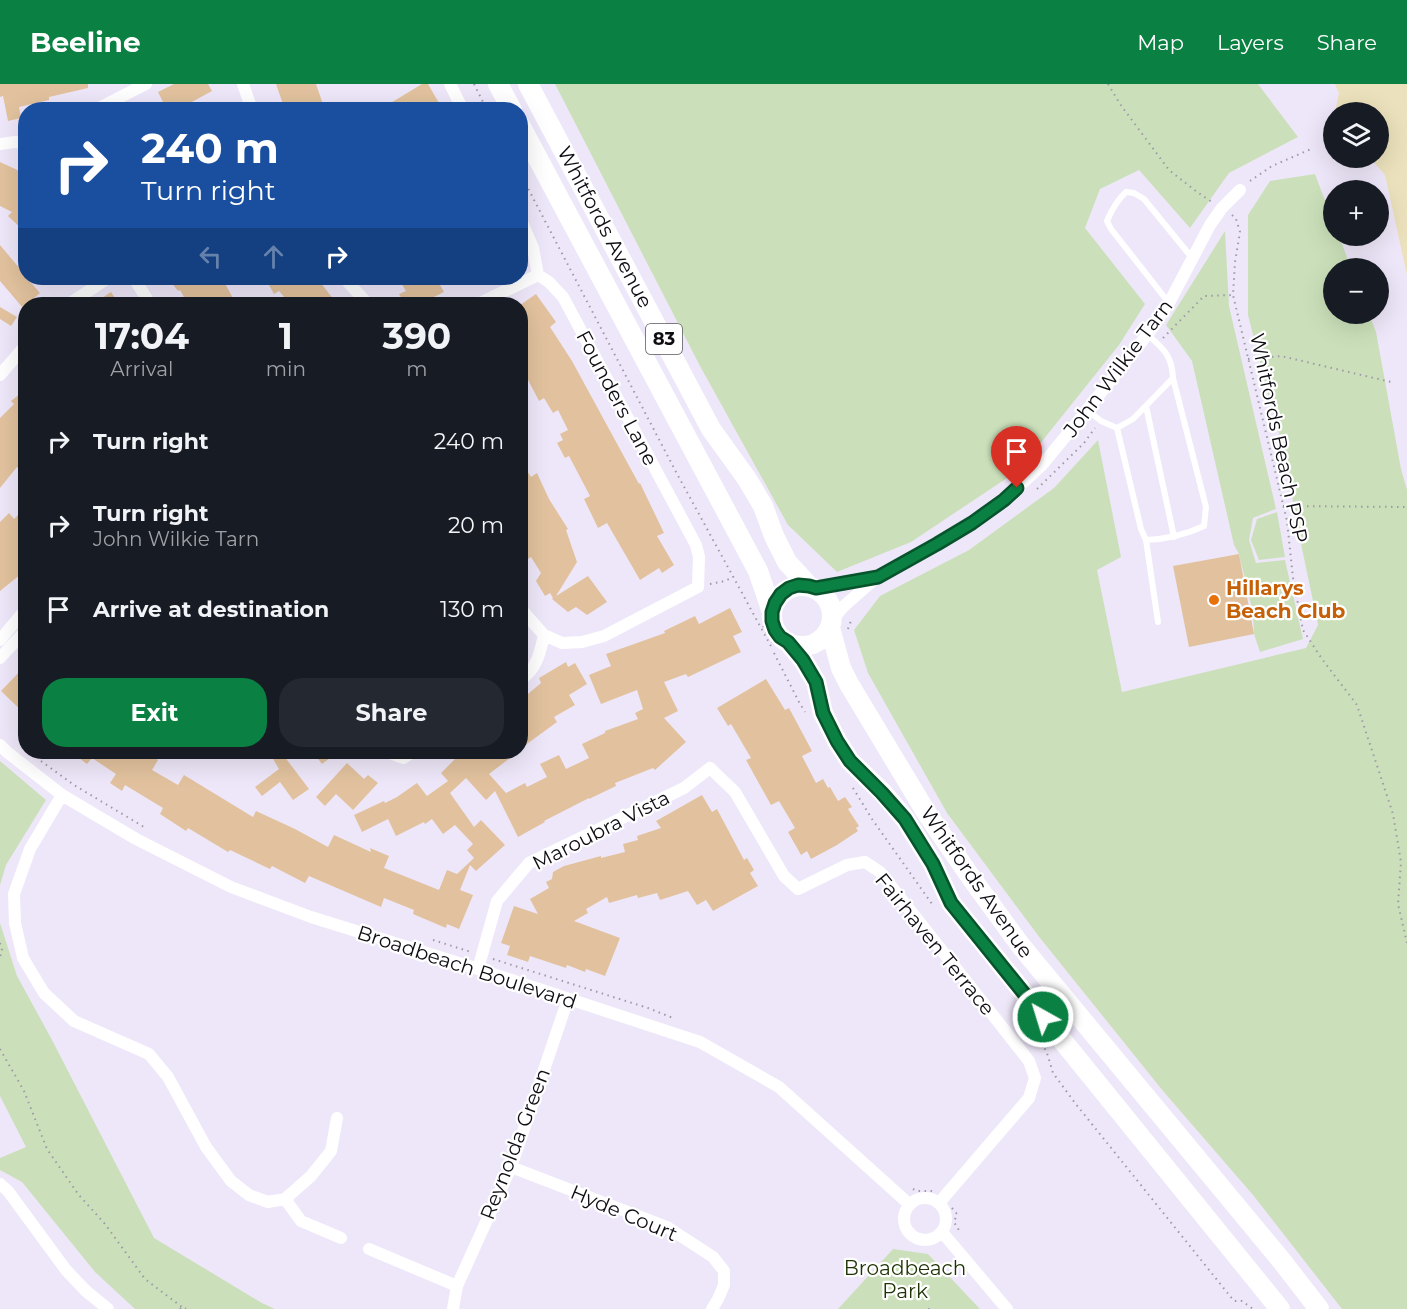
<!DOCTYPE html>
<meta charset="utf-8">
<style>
body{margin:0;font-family:Montserrat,sans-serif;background:#242831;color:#f1f3f6;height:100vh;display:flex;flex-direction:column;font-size:22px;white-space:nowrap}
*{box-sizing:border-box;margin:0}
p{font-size:20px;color:#9ea1a6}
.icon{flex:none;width:33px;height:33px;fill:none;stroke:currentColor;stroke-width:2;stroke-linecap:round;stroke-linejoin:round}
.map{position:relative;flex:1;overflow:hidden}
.panel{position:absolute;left:18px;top:213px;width:510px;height:462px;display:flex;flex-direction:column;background:#171b24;border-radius:24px;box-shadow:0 6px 24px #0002}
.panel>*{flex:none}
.hud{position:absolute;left:18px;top:18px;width:510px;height:183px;border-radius:24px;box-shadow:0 6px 24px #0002;background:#1a4fa0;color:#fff;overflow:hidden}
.fabs{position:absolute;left:1323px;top:18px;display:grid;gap:12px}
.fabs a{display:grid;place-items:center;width:66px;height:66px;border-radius:50%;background:#171b24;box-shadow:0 6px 24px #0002;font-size:30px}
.pin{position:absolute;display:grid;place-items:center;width:51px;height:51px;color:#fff;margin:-62px -26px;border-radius:50% 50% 50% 0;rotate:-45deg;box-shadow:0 0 6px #0007}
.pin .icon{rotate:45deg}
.me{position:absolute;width:66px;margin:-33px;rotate:321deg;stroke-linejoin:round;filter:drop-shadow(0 0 4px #0008)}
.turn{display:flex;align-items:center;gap:21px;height:126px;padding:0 24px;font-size:27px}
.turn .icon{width:78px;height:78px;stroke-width:2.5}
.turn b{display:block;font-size:42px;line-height:51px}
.lanes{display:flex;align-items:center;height:57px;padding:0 24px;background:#0003;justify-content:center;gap:30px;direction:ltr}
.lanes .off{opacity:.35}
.eta{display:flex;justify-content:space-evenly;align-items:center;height:102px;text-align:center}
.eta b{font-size:36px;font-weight:700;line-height:42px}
.button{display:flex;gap:12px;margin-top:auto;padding:12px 24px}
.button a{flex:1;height:69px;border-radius:24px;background:#0b8043;color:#fff;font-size:24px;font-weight:700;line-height:69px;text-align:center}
.button a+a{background:#242831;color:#f1f3f6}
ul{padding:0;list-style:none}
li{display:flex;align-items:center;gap:18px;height:84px;padding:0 24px}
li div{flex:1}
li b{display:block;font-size:22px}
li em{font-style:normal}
header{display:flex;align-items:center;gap:36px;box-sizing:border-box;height:84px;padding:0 30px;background:#0b8043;color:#fff}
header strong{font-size:28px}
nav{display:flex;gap:33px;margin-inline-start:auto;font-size:21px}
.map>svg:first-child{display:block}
.green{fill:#cbe0ba}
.sand{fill:#ebe1bc}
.building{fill:#e2c29e}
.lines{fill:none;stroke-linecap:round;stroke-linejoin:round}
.path{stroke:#9e99a6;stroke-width:2;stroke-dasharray:1.5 4.5;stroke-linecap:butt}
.service{stroke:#fff;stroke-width:6}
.minor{stroke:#fff;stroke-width:12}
.primary{stroke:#fff;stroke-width:20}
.route-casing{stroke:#07532c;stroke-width:15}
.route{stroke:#0b8043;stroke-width:10}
.food-dot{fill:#e8710a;stroke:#fff;stroke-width:2}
.labels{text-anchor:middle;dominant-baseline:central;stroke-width:4.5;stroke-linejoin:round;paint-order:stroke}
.shield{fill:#fff;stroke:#57565a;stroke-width:1.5}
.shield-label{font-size:18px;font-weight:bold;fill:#0f0d13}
.street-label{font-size:20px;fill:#0f0d13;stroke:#fff}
.food-label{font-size:20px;font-weight:bold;fill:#c56008;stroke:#fff;text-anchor:start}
.park-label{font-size:20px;fill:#1f3306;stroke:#fff}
</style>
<header>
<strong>Beeline</strong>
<nav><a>Map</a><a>Layers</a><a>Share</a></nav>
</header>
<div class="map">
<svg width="1407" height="1225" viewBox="0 0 1407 1225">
<rect width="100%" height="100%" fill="#eee7f9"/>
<!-- green -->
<path class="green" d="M555,0H1258L1298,53L1229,89L1190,144L1139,86L1100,105L1085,144L1145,220L1119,261L1019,386L911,458L837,488L788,441L700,282Z
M1315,90L1333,138L1334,152H1339L1351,184H1334V230H1369L1376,248L1401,385L1407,406V1225H1342L1253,1111L1163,1007L1040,854L947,729L868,589L854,546L880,512L969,466L1054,404L1098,356L1121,473L1097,486L1122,608L1306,564L1318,541L1296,436L1286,373L1268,310L1248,231V131L1270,97Z
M1225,147L1229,222L1276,425L1253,434L1249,456L1256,479L1285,476L1303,555L1260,568L1254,550L1253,529L1239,470L1234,461L1192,277L1166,241Z
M1277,428L1285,473L1259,476L1251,456L1257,435Z
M0,677L46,716L6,781L0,801Z
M0,839L17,892L51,954L154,1154L262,1219L275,1225H135L95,1188L22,1098L0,1086V1074L26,1063L0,1012Z
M893,1165L928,1170L980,1225H838Z"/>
<!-- sand -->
<path class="sand" d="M1335,0H1407V191L1385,91L1370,74H1378V28H1335L1339,9Z"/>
<!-- building -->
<path class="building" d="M0,0H88V4L49,13V16L19,23L21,34L8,37L3,12L0,13Z
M174,0H208L212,7L177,26H167L158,8Z
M276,0H316L325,26H285Z
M422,0H428L443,26H379Z
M0,78L26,90V149L8,132L12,128L0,122Z
M0,161L26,192V194H27L40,209L23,224L0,197Z
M168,194H222L234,216L225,220H188L180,206L178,207Z
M265,194H317L334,216L328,220H290L279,207L274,210Z
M398,194H436L444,208L420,220H405L399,210L406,207Z
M111,208L119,220H93Z
M536,210L556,238L550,243L572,277L639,400L640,399L664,449L657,452L674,481L662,489L659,484L640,496L607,439L598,444L584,415L590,412L569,372L565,374L557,359L563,356L560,350L568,346L558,326L553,329L544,314L539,317L527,294L524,296L520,290V221Z
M0,223L17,233L11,242L0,235Z
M26,305V333L18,339L26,346V378L19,385L17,383L0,404V334L14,320L11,317Z
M520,376L531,393L537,389L549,415L568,445L566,446L577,478L556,512L588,492L607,518L587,531L576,523L568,528L552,515L553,514L550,509L545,512L536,497L541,489L531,473L528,475L520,464Z
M26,423V486L0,507V438L9,429L14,435Z
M1239,470L1254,550L1189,563L1173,482Z
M730,524L742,548L733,552L741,568L688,593L686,590L664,598L678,627L664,634L686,658L655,686L653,684L615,699L616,702L589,715V714L544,737L545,738L518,753L495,707L486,716L466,694L450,709L474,743L481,736L505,761L476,787L470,781L460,806L473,811L459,845L447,840L446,844L413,830L414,826L384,814L381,823L309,792L305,799L272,782L270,785L230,766L228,768L188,744L186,747L160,730L163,724L125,701L122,707L110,699L116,690L92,674L87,680L71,668H144L158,676L152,686L178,701L184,691L253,733L256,727L295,745L328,763L334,751L371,768L370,764L389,772L384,784L439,806L447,786L457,790L474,774L467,766L473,760L455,741L443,750L432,735L425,740L424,738L396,752L388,735L362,748L354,731L384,717L385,719L397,713L417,699L427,712L448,697L441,689L455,675L448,668H518L489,690L506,709L525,699L527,703L547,693L540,680L559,671L566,685L589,674L582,660L605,649V647L638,635L635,629L643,625L637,606L601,620L589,591L611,582L606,570L665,549L664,547L695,532L699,540Z
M566,578L568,583L575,579L587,600L569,611L575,621L554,633L557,638L520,665V623L525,620L522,615L541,599L539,594Z
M26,581V631L1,607Z
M766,595L785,626L789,624L812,667L802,672L816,699L823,695L828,704L830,703L838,717L845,713L852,723L848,725L859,742L856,744L858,747L837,761L811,775L807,767L801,771L788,748L795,744L779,717L771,721L746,676L751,674L731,640L728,642L717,624Z
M269,668H281L309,705L293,716L280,698L262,712L255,703L279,685Z
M313,668H338L322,680Z
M347,679L364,695L368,691L378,699L353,726L336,710L325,722L316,713Z
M702,711L712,728L717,725L744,776L747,774L754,786L750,789L758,802L713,827L706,816L697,821L688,807L660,816L657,809L638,814L637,811L609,819L607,813L586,825L588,829L574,837L620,854L605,892L586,885L585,888L567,881L566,884L530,872L528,878L507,871L510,862L501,859L514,822L538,830L530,815L549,804L546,798L552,795L553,788L564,782L601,772V774L625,768L623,760L638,756L637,752L661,744L656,737Z"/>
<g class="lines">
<!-- path -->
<path class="path" d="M474,0L487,26
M1108,0L1120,20L1169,86L1197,108L1212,118
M520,89L676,388L772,564
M1250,97L1272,82L1311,65
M1232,131L1236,135L1240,148L1235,178L1233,211L1287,437L1293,494L1303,546L1322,575L1357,621L1393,730L1401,778L1398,820L1407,859
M1163,254L1204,212L1233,211
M1248,275L1281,272L1391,298
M1037,405L1084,359L1095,344
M1283,422L1407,423
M710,500L725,497L733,493
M763,542L772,558
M848,545L852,534
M774,569L799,618L805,628
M41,677L74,701L144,743
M853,704L872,735L932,820
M433,856L471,868
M0,859L2,866L0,873
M493,875L648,924L673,934
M1042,959L1047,969L1053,989L1075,1019L1234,1217H1242L1253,1225
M0,965L24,1007L47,1065L78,1110L105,1140L145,1195L182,1223
M913,1105L917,1107H934
M952,1124L957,1130L954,1138L960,1148
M180,1225L182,1223L186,1225
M928,1225H932"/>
<!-- service -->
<path class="service" d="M1169,219L1111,145L1107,137C1112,125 1117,116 1126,108L1134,109L1144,115L1193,175
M1146,322L1174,453
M1087,326L1101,337L1117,344L1133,335L1173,294C1172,272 1164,265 1148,251
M1117,344L1141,445L1146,456C1167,455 1185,451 1204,442L1206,423L1173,294
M1146,456L1158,538"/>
<!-- minor -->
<path class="minor" d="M243,0L252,26
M450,0L463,26
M95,26L146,0
M0,60L15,58L26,59
M520,134L533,164L538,191L549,198L563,213L696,461L699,473L698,503L604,552L582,558L562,559L544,551L520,524
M134,194L150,220
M344,194L368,220
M69,220L108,194
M478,220L538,191
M0,291L26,261
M816,504L874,494
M832,536L844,522L876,494L937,461L972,439L1004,416L1042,381L1075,341L1147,251L1169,219L1210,141L1222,124L1240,106
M0,556L26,525
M0,574L26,546
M520,596C537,585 540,569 544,551
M0,661L7,668L62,711L136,755L231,803L311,833L478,885L700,958L779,1003L909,1120
M387,668L403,674L413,668
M62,711L30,765L14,810L15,839L23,874L44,909L74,937L149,970L168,993L206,1063L231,1097L249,1111L268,1118L285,1115L311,1092L331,1067L337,1034
M478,885L497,817L529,779L684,704L710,684L735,708L784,792L798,805L847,781L865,778L880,788L1029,977L1035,994L1029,1014L939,1119
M511,1083L667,1143L713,1173L724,1187V1201L718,1215L712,1225
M0,1100L8,1107L66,1186L86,1207L108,1225
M904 1135a21 21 0 1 1 42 0a21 21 0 1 1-42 0Z
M285,1115L301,1137L341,1154
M942,1148L1007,1225
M369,1165L457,1202
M453,1225L457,1202L511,1083L568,915"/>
<!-- primary -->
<path class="primary" d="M498,0L512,26
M528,0L711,345L747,395L763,422L774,452L787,478L809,502
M520,41L758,487L772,528
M772 532a30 30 0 1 1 60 0a30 30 0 1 1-60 0Z
M830,544L841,584L849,600L926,728L972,795L1021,862L1281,1176L1319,1225
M788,558L803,576L816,598L823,629L837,657L850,677L883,709L905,735L933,780L951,819L1280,1225"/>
</g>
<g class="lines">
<!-- route casing -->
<g class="route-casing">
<path id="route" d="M1017,404L1004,416L972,439L937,460L878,493L816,504L809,502L798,501L789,504L781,510L775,519L772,528V537L775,546L780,553L788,558L803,576L816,598L823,629L837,657L850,677L882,709L905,735L933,780L951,819L1043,933"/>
</g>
<!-- route -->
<use href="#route" class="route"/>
</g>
<!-- markers -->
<circle class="food-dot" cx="1214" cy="516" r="6"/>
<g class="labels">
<!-- shield labels -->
<rect class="shield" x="646" y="240" width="36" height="30" rx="4.5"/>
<g class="shield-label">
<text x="664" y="255">83</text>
</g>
<!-- street labels -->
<g class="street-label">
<text transform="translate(605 143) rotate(62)">Whitfords Avenue</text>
<text transform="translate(1118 284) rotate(-53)">John Wilkie Tarn</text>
<text transform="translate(617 314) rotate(62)">Founders Lane</text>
<text transform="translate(1279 354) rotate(78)">Whitfords Beach PSP</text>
<text transform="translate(601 746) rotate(-27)">Maroubra Vista</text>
<text transform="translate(977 798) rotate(55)">Whitfords Avenue</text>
<text transform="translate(935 860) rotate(51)">Fairhaven Terrace</text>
<text transform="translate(467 883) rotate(18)">Broadbeach Boulevard</text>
<text transform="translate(515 1060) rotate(-69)">Reynolda Green</text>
<text transform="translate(624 1129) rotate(23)">Hyde Court</text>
</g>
<!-- food labels -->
<g class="food-label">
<text x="1226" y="504">Hillarys<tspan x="1226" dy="23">Beach Club</tspan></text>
</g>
<!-- park labels -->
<g class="park-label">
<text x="905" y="1184">Broadbeach<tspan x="905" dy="23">Park</tspan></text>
</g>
</g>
</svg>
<div class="fabs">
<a><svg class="icon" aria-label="layers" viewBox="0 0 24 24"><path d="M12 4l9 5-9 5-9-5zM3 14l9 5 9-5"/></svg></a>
<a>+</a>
<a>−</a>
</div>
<div class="pin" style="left:1017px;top:404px;background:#d93025"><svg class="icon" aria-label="arrive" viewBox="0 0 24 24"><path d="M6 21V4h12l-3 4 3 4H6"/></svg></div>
<svg class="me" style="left:1043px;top:933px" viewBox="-20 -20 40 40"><circle r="17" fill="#0b8043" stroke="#fff" stroke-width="3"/><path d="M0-11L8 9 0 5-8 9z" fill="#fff"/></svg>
<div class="hud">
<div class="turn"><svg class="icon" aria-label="right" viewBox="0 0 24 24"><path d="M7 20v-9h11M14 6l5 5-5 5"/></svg><div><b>240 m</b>Turn right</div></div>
<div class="lanes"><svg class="icon off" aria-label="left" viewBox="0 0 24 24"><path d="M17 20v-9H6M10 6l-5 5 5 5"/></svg><svg class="icon off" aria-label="ahead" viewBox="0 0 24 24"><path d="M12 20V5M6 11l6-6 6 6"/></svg><svg class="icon" aria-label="right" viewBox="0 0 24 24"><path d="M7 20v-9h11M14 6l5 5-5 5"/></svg></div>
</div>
<section class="panel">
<div class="eta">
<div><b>17:04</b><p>Arrival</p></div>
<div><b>1</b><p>min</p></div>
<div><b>390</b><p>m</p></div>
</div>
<ul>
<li><svg class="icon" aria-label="right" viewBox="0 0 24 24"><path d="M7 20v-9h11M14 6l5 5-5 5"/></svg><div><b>Turn right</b></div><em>240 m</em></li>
<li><svg class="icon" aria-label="right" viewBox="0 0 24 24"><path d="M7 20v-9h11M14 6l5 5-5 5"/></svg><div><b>Turn right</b><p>John Wilkie Tarn</p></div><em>20 m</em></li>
<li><svg class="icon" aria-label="arrive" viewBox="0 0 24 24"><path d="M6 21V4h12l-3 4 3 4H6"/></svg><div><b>Arrive at destination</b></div><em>130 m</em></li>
</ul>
<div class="button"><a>Exit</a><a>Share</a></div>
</section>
</div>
